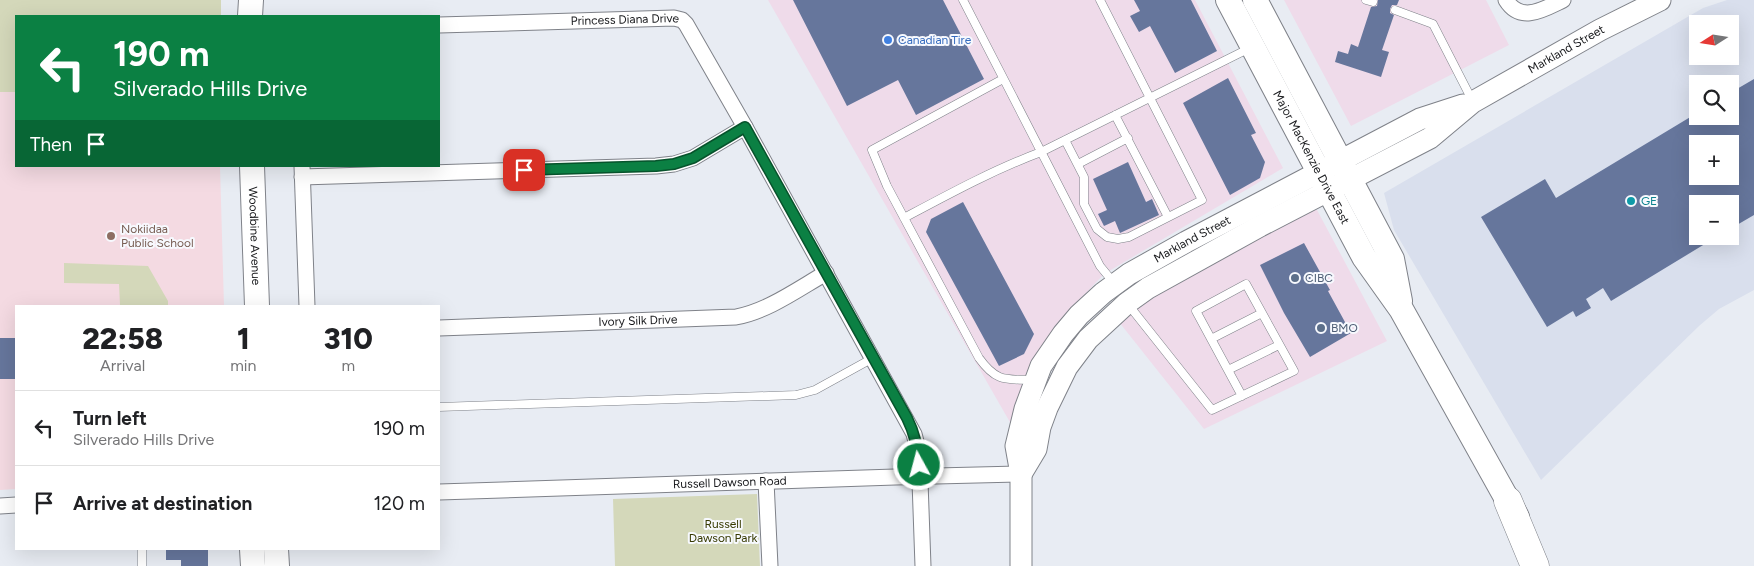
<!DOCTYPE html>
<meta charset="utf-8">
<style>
body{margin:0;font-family:Figtree,sans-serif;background:#f6f6f6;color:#202124;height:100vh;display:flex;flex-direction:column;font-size:19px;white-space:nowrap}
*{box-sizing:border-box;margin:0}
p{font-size:16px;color:#757577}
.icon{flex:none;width:28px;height:28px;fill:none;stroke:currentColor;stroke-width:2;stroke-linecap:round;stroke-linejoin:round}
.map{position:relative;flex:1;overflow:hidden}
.panel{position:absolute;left:15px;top:305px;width:425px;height:245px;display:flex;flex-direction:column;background:#fff;border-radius:0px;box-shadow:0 5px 20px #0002}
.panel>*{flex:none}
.top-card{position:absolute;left:15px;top:15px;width:425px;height:152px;border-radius:0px;box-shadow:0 5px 20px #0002;background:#0b8043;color:#fff;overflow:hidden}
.needle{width:32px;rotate:258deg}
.buttons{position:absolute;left:1689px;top:15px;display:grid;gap:10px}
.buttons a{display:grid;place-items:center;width:50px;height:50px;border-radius:0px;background:#fff;box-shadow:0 5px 20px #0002;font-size:25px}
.pin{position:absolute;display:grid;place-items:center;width:42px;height:42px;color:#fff;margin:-21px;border-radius:10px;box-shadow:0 2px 8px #0006}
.me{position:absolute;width:55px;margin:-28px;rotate:353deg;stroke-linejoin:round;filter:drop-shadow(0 0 4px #0008)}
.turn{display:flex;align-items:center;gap:18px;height:105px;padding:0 15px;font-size:22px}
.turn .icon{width:65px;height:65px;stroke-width:2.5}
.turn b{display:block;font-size:35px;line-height:42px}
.then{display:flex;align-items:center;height:48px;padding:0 15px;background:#0003;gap:10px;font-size:19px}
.eta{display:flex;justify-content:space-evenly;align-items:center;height:85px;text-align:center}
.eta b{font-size:30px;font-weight:800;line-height:35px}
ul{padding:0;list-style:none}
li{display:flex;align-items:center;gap:15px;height:75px;padding:0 15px;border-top:1px solid #e0e0e0}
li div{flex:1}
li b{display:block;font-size:19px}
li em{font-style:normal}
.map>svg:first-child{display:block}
.commercial{fill:#efdbea}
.built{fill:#d9dfed;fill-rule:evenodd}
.education{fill:#f4dae2}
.green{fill:#d4d8ba}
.building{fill:#66769c;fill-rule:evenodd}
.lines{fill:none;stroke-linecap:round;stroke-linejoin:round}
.lane-casing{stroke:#7f8289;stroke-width:9}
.street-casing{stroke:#7f8289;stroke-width:17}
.secondary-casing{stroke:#7f8289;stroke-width:23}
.primary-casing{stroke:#7f8289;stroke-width:26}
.highway-casing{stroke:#7f8289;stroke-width:29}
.lane{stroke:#fff;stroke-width:8}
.street{stroke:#fff;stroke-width:15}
.secondary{stroke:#fff;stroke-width:21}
.primary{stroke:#fff;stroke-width:24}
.highway{stroke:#fff;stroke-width:28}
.route-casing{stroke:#07532c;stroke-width:12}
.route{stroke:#0b8043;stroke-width:9}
.shop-dot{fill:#3f7fe0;stroke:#f7f9fe;stroke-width:2}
.culture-dot{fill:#0f9aa8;stroke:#f7f9fe;stroke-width:2}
.education-dot{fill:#8d6e63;stroke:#f7f9fe;stroke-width:2}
.service-dot{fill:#5c6f8a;stroke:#f7f9fe;stroke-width:2}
.labels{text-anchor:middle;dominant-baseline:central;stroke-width:4;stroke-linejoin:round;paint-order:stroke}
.street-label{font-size:12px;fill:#17181b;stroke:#f7f9fe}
.shop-label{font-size:12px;fill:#366cbe;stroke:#f7f9fe;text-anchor:start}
.culture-label{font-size:12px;fill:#0d838f;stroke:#f7f9fe;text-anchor:start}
.education-label{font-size:12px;fill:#785e54;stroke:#f7f9fe;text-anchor:start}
.service-label{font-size:12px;fill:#4e5e75;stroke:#f7f9fe;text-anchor:start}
.park-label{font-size:12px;fill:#373a02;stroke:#f7f9fe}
</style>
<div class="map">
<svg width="1754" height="566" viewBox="0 0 1754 566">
<rect width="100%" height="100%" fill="#e8ecf3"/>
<!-- commercial -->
<path class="commercial" d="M768,0H1195L1283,168L1104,274L1054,327L1011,424Z
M1284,0H1486L1509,45L1351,126Z
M1307,210H1317L1387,341L1204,429L1119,322L1152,298Z"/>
<!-- built -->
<path class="built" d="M1727,0H1754V290L1719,309L1699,326L1541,480L1394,230L1384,193L1703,8ZM1698,24H1730V56H1698ZM1698,84H1730V116H1698ZM1698,144H1730V176H1698ZM1698,204H1730V236H1698Z"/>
<!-- education -->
<path class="education" d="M0,92H16V166H220L224,306H16V489L0,490Z"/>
<!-- green -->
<path class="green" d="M0,0H221V16H16V92H0Z
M64,263L148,266L168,301V306H102V305H120L119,284L64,283Z
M757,494L760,566H615L613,499Z"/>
<!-- building -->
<path class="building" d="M793,0H943L984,79L916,115L898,80L847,106Z
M1134,0H1191L1217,51L1175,73L1150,26L1139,32L1130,16L1140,11Z
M1378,0H1399L1397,5H1392L1390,9V13L1394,15L1382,50L1389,52L1381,77L1335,62L1338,51L1348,54L1351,44L1358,47L1371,7L1377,6Z
M1228,78L1256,133L1251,135L1265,162L1260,178L1230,195L1183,103Z
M1754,79V215L1730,229V204H1698V236H1718L1611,301L1603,288L1586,299L1591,308L1576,317L1573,311L1547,327L1481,217L1545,179L1556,198L1692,116H1730V93ZM1698,144H1730V176H1698Z
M1128,162L1146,202L1152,199L1159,215L1120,233L1115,221L1104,226L1098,214L1107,210L1093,179Z
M963,202L1034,334L1024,354L999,366L926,232L931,219Z
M1304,243L1330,290L1328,291L1351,333L1310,357L1284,313L1260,265Z
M0,338H16V379H0Z
M166,549H208V566H181V560H166Z"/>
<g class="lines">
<!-- lane casing -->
<g class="lane-casing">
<path id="lane" d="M963,0L1100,266L1114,283
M1366,0L1373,2
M1395,10L1433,24L1472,100
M1003,79L872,150L887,186L979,358C997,383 1006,379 1035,380
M1115,115L1168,217
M1065,140L1084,177V204L1097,229L1107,237L1118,239L1129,237L1202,200L1100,0
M1078,164L1128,138
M904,218C949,194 993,170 1041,152L1250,48
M1127,303L1212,410L1294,371L1246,284L1196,311L1242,396
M1211,339L1262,313
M1228,370L1279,345
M439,407L796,395L815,390L873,358
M142,549V566"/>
</g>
<!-- street casing -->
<g class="street-casing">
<g id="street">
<path d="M1506,0C1521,24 1544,9 1563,0"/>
<path id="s1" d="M439,25L674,18L682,20L686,24L745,127L914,434L919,453L923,566"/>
<path d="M302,166L307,306"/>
<path d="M302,177L656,166L674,164L693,158L745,127"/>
<path id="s2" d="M439,328L736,317C768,311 798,289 826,273"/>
<path d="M766,481L770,566"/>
<path id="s3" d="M439,492L895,477L1021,474"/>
<path d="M0,506L16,505"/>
</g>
</g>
<!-- secondary casing -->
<g class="secondary-casing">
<g id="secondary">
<path id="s4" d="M1021,474L1036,449L1040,427L1047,408L1067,367L1088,339L1127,303L1148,288L1260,226L1430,138L1473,102L1600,30L1660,0"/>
<path id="s5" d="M1021,566V474L1016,446L1025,409L1041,366L1063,334L1079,315L1103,293L1129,274L1186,242L1420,119L1463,105"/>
</g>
</g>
<!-- primary casing -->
<g class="primary-casing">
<g id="primary">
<path id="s6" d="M1228,0L1364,257L1401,309L1517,517"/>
<path d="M1255,0L1392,259L1400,301"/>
<path d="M250,16L251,0"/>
<path id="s7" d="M252,166L257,306"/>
<path d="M252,549L253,566"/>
<path d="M276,549L277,566"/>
</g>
</g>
<!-- highway casing -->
<g class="highway-casing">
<path id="highway" d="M1508,501L1535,566"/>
</g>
<!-- lane -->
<use href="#lane" class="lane"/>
<!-- street -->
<use href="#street" class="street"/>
<!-- secondary -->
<use href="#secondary" class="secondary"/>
<!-- primary -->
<use href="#primary" class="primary"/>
<!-- highway -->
<use href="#highway" class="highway"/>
</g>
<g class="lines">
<!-- route casing -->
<g class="route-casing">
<path id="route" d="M524,170L656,166L674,164L693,158L745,127L907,418C915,434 918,447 919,465"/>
</g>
<!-- route -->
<use href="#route" class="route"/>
</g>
<!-- markers -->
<circle class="shop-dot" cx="888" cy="40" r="5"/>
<circle class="culture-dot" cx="1631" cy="201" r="5"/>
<circle class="education-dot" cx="111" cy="236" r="5"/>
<g class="service-dot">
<circle cx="1295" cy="278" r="5"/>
<circle cx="1321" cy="328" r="5"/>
</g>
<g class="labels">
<!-- street labels -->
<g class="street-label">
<text stroke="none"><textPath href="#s1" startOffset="186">Princess Diana Drive</textPath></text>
<text stroke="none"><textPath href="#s4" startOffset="714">Markland Street</textPath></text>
<text stroke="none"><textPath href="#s6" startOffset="178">Major MacKenzie Drive East</textPath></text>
<text stroke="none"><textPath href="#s7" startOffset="70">Woodbine Avenue</textPath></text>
<text stroke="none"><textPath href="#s5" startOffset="405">Markland Street</textPath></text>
<text stroke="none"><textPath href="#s2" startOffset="199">Ivory Silk Drive</textPath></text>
<text stroke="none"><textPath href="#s3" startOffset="291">Russell Dawson Road</textPath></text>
</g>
<!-- shop labels -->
<g class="shop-label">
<text x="898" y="40">Canadian Tire</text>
</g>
<!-- culture labels -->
<g class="culture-label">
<text x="1641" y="201">GE</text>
</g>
<!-- education labels -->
<g class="education-label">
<text x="121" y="229">Nokiidaa<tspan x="121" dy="14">Public School</tspan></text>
</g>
<!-- service labels -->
<g class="service-label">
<text x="1305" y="278">CIBC</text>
<text x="1331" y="328">BMO</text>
</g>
<!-- park labels -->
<g class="park-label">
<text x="723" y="524">Russell<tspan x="723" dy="14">Dawson Park</tspan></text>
</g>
</g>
</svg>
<div class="buttons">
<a><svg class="needle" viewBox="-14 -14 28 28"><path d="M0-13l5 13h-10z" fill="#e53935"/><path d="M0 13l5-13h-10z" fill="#757577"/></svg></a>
<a><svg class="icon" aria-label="search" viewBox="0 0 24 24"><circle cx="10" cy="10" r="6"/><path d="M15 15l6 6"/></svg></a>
<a>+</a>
<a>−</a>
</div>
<div class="pin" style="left:524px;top:170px;background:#d93025"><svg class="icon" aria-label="arrive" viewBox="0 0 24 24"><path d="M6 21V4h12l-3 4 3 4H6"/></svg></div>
<svg class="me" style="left:919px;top:465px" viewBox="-20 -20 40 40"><circle r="17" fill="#0b8043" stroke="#fff" stroke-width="3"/><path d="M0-11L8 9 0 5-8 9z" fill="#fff"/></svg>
<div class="top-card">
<div class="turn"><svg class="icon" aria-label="left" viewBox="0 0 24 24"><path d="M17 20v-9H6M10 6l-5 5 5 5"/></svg><div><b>190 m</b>Silverado Hills Drive</div></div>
<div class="then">Then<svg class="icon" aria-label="arrive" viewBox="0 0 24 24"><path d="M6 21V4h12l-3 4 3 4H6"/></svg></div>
</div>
<section class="panel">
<div class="eta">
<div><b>22:58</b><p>Arrival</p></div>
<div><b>1</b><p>min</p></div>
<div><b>310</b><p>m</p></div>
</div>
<ul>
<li><svg class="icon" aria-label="left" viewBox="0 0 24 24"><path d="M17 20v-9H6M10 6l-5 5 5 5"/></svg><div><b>Turn left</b><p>Silverado Hills Drive</p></div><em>190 m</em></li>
<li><svg class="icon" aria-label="arrive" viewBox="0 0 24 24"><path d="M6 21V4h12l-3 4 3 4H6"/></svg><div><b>Arrive at destination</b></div><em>120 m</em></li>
</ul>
</section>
</div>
